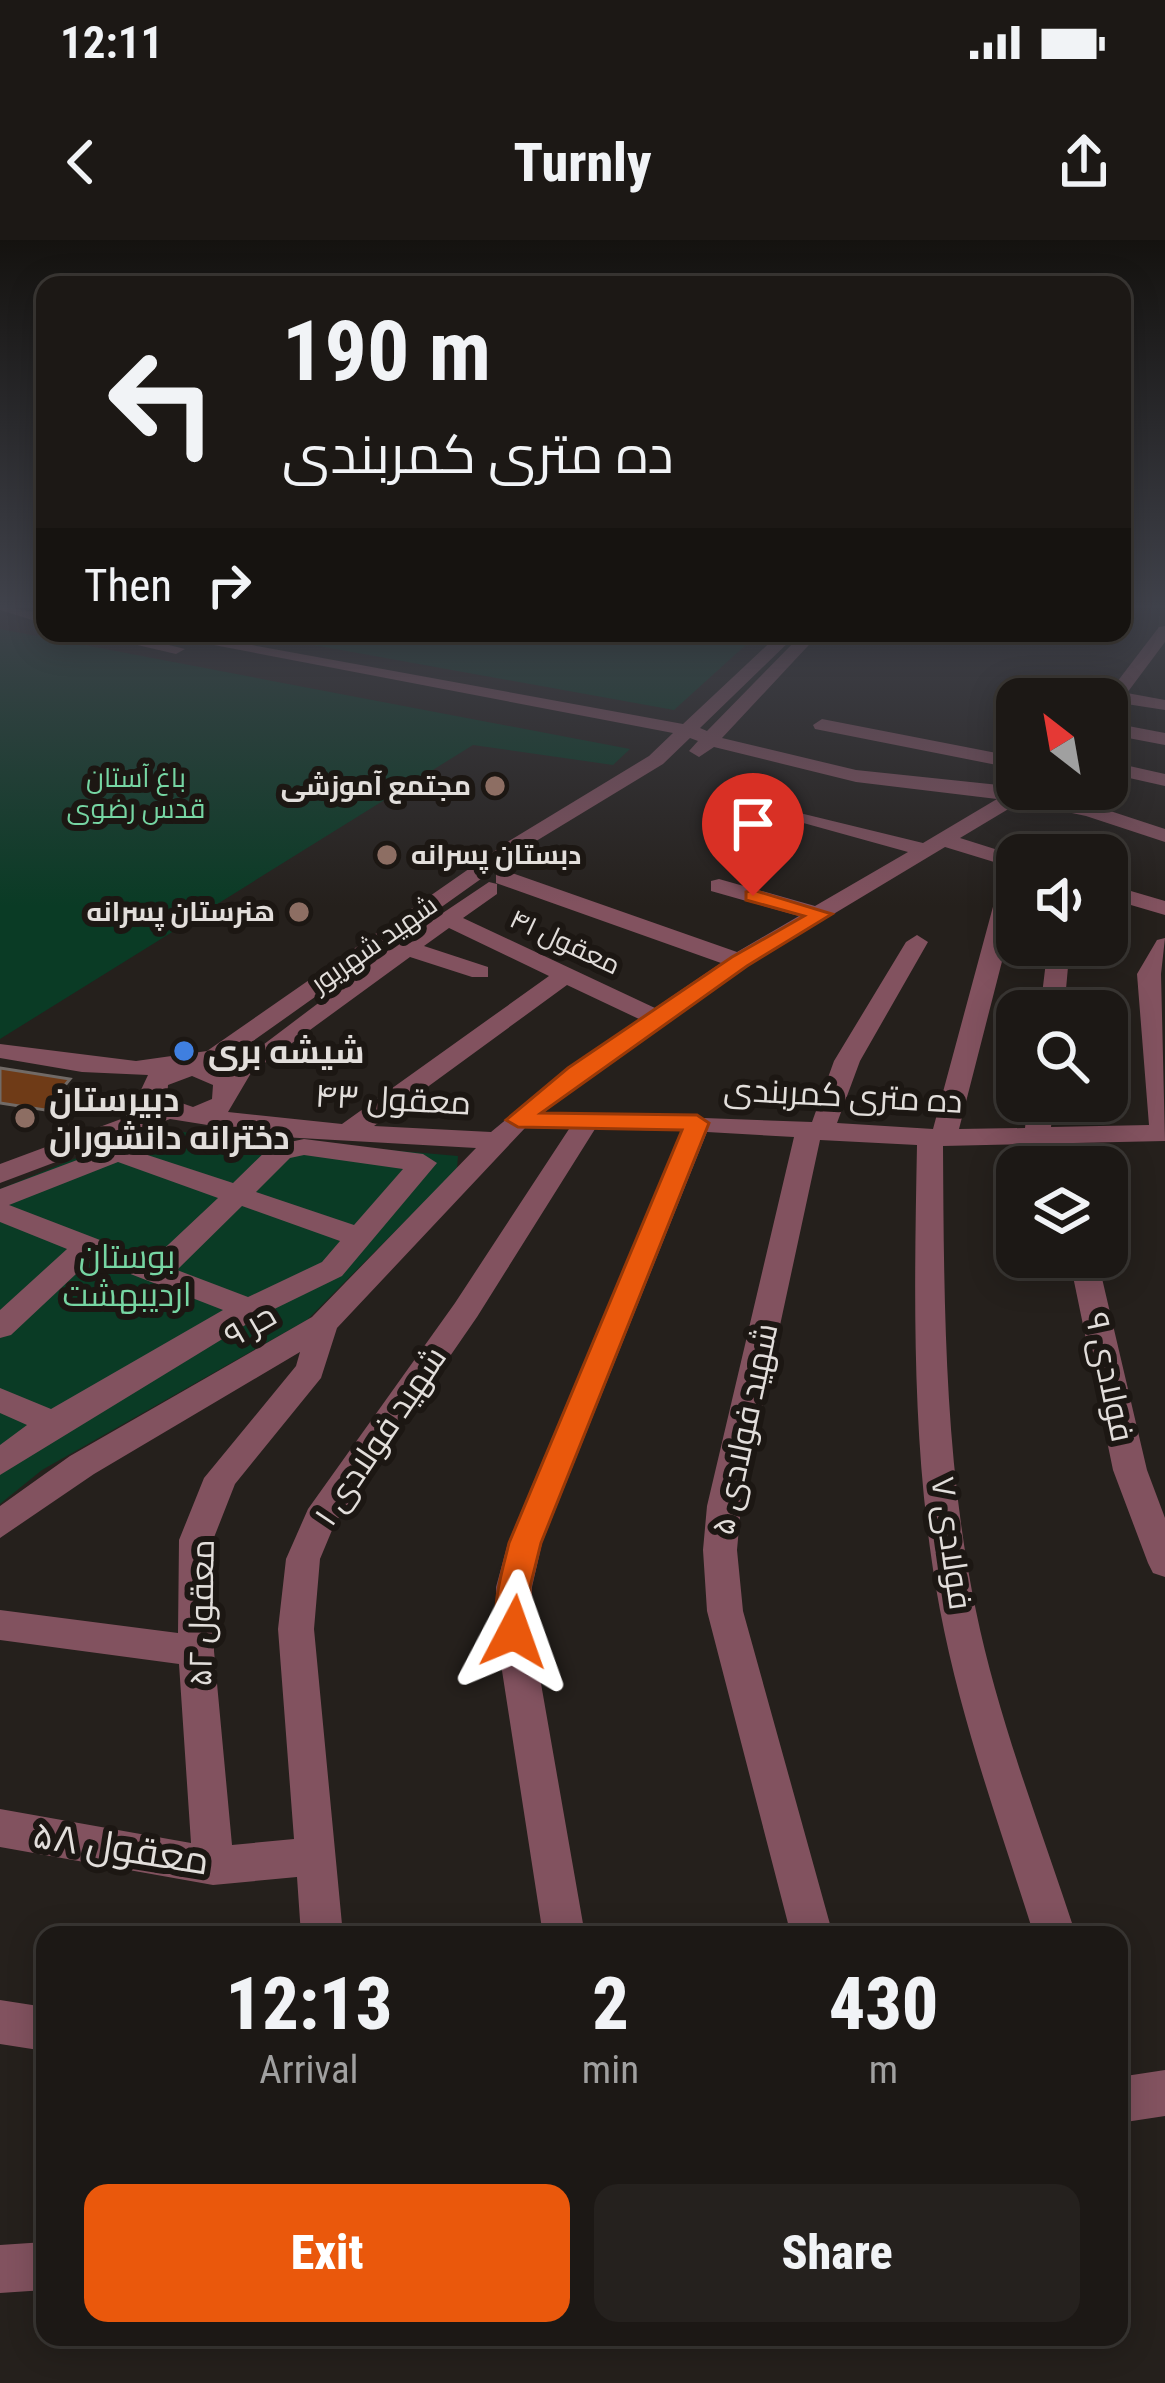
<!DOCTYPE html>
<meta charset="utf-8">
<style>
body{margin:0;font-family:"Roboto Condensed",Cairo,sans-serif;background:#25211e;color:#f1f3f6;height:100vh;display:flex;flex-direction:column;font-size:45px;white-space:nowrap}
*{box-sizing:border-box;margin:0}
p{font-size:39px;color:#a0a0a0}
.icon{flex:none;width:66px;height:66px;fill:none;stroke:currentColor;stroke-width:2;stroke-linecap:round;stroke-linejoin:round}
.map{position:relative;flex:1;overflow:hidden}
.drawer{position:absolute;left:36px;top:1686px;width:1092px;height:420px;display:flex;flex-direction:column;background:#1c1815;border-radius:24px;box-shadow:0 6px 30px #0003,0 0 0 3px #3a3734}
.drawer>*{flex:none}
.top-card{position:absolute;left:36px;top:36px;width:1095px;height:366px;border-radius:24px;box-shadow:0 6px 30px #0003,0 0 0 3px #3a3734;background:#1c1815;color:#f1f3f6;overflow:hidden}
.needle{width:78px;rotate:329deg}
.buttons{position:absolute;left:996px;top:438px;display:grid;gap:24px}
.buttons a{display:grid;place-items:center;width:132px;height:132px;border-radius:24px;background:#1c1815;box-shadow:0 6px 30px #0003,0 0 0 3px #3a3734;font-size:60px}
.pin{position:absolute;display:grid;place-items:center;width:102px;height:102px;color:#fff;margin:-123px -51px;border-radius:50% 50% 50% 0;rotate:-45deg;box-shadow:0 0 12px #0007}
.pin .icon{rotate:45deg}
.me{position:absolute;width:132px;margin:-66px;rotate:4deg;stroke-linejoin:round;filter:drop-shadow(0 0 9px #0008)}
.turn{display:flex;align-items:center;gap:42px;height:252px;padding:0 48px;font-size:54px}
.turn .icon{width:156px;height:156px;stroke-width:2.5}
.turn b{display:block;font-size:84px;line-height:102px}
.then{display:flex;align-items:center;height:114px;padding:0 48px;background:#0003;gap:24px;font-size:45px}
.eta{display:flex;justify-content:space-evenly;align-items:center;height:204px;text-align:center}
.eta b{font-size:72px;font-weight:800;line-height:84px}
.cta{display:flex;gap:24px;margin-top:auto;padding:24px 48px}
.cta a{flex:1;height:138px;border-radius:24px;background:#ea580c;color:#fff;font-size:48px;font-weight:800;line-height:138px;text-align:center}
.cta a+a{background:#25211e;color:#f1f3f6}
.status{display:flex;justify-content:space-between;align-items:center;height:84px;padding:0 60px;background:#1c1815;direction:ltr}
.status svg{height:33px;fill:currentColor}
header{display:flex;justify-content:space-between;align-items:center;height:156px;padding:0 48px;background:#1c1815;font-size:54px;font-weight:800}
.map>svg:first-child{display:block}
.green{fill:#0a3b25}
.building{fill:#6f3b17;stroke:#716a66;stroke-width:3}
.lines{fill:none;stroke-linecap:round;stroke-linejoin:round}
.minor{fill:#82525f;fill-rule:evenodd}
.route{fill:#ea580c;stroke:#983908;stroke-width:3}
.education-dot{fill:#8d6e63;stroke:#1c1713;stroke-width:4.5}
.shop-dot{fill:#3f7fe0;stroke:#1c1713;stroke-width:4.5}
.labels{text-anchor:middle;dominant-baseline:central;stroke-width:12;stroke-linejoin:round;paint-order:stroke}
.far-park-label{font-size:27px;fill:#76d6a3;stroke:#1c1713}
.far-poi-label{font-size:27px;font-weight:bold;fill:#e2dedb;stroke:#1c1713;text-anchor:end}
.far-street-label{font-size:27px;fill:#e2dedb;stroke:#1c1713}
.poi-label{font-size:33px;font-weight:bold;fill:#e2dedb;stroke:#1c1713;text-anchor:start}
.street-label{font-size:33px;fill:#e2dedb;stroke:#1c1713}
.park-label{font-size:33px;fill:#76d6a3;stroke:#1c1713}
.near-street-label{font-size:39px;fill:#e2dedb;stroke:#1c1713}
</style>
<div class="status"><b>12:11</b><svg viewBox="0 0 49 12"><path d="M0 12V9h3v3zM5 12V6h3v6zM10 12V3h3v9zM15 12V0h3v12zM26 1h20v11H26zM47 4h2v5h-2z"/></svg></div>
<header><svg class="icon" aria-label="back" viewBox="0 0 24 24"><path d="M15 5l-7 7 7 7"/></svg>Turnly<svg class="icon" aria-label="share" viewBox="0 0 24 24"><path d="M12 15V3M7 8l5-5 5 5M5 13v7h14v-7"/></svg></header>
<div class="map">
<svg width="1165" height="2143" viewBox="0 0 1165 2143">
<rect width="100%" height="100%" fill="#25201c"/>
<!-- green -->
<path class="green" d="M0,389L630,509L613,525L473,505L0,799Z
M247,393H759L674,470Z
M148,889L458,916L457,929L307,1080L42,1230L0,1264V949Z"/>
<!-- building -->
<path class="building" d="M0,828L70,839L45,870L0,863Z"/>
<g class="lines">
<!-- minor -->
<path class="minor" d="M0,366L45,374V384L0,370Z
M1165,386V402L1127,453L1165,460V470L1120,463L1107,473L1104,459L1159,387Z
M86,393H120L185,409L176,414Z
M151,393H186L683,484L780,393H798L700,488L707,491L803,393H820L722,498L856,530L1038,549L1035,553L1098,567L1165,589V602L1086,576L1020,562L960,598L1017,616V629L945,607L747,726L544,872L812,882L834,821L906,702L917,695L928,702L860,821L837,883L933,889L994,663L1017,644V663L959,889L1025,888L1028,861H1054L1051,887L1149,885L1137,734L1157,700L1165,698L1161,734L1165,901L943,906C944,1061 944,1219 976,1371C999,1482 1041,1588 1076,1695H1034C1000,1587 961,1481 940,1370C911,1217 914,1059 917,905L820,900L741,1266L737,1310L743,1371L833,1695H791L707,1371L703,1310L707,1266L794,897L707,892L542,1303L532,1347V1392L585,1695H543L496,1392V1347L508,1303L681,891L595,889L477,1077L335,1283L320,1319L314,1389L343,1695H301L297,1637L213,1645L0,1607V1569L191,1603L179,1424L0,1400V1370L178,1393L179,1300L204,1238L296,1126L300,1112L94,1234L0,1298V1266L70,1216L312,1077L476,908L282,897L170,879L0,943V924L148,869L140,852L148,835L82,832L0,818V804L136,821L207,811L509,601L649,516L673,493ZM690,498L698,501L689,511L699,517L714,507L856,542L997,559L923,603L771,566V574L908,612L815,666L719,639L711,641V651L799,676L737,712L512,633H496V643L721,723L655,768L463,678L497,654V644L489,642L398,703L227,832L211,825L225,821L523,609L663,524ZM449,688L549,736L342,884L228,872L251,833L410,717L472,737H488V727L424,706ZM567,745L639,779L568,828L491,892L374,886ZM192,836L213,845L212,859L193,867L167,858L168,845ZM525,888L569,889L455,1063L308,1269L286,1319L278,1389L294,1599L232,1605L214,1411L213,1300L235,1244L321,1138L337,1088Z
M822,479L1017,517V529L815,489L813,485Z
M1107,482L1165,493V505L1107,494Z
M1107,521L1165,534V546L1107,533Z
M1107,644L1165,661V675L1107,658Z
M1048,705H1070L1064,771H1040Z
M304,899L423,914L437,923L342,1036L260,1076L0,1235V1205L27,1185L0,1173V1148L51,1169L223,1070L92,1019L11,1095L0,1098V1070L67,1009L0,982V949L117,905L233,943L271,906ZM304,915L403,929L354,985L256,952L290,918ZM118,922L218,958L152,1020L9,965ZM242,966L340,1001L322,1022L248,1057L177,1030Z
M1069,1017H1097L1147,1230L1165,1278V1337L1153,1333L1148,1323L1113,1230Z
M0,1760L45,1767V1811L0,1804Z
M1165,1830V1876L1119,1883V1837Z
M45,2002V2050L0,2053V2005Z"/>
</g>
<!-- sky -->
<linearGradient id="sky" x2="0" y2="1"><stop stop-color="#14120f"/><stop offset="0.55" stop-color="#40424b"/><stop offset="1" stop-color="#40424b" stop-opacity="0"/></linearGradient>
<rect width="1165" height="666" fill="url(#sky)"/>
<!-- route -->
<path class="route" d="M753,650L832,674L747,726L541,873L697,875L709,883L541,1303L530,1347V1392L526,1401L514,1406L502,1401C488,1372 502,1333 509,1303L682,890L518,887L506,880L568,828L732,717L804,676L746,660V652Z"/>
<!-- markers -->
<g class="education-dot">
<circle cx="495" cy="546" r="12"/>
<circle cx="387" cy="615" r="12"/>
<circle cx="299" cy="672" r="12"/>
<circle cx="25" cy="878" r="12"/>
</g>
<circle class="shop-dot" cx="184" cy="811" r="12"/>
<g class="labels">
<!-- far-park labels -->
<g class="far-park-label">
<text x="136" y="538">باغ آستان<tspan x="136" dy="31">قدس رضوی</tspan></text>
</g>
<!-- far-poi labels -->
<g class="far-poi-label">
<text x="471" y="546">مجتمع آموزشی</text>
<text x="411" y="615" text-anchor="start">دبستان پسرانه</text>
<text x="275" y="672">هنرستان پسرانه</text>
</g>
<!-- far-street labels -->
<g class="far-street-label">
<text transform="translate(565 702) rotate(25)">معقول ۴۱</text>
<text transform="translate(374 704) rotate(-35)">شهید شهریور</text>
</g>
<!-- poi labels -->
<g class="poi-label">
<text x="208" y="811">شیشه بری</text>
<text x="49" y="859">دبیرستان<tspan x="49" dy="38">دخترانه دانشوران</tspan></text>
</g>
<!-- street labels -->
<g class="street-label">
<text transform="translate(843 855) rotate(3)">ده متری کمربندی</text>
<text transform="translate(393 859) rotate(3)">معقول ۴۳</text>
<text transform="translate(250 1085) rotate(-30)">حر ۹</text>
<text transform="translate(1110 1137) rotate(78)">فولادی ۹</text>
<text transform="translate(744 1189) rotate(-78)">شهید فولادی ۵</text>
<text transform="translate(380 1196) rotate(-56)">شهید فولادی ۱</text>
<text transform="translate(952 1303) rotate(82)">فولادی ۷</text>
<text transform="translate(201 1373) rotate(-89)">معقول ۵۲</text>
</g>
<!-- park labels -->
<g class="park-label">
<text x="127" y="1016">بوستان<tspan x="127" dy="38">اردیبهشت</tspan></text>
</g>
<!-- near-street labels -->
<g class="near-street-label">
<text transform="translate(121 1608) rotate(9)">معقول ۵۸</text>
</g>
</g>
</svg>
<div class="buttons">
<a><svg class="needle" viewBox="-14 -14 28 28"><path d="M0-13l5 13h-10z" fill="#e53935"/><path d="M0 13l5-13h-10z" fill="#a0a0a0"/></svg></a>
<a><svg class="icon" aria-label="sound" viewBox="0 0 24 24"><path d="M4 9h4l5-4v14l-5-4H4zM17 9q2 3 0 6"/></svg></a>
<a><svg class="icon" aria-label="search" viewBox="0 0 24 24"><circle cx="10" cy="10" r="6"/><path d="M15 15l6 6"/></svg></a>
<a><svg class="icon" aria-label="layers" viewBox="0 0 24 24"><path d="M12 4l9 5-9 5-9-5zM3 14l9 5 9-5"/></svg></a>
</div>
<div class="pin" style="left:753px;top:656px;background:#d93025"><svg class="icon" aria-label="arrive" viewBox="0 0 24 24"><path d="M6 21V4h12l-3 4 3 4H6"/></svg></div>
<svg class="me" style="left:514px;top:1392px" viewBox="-20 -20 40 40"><path d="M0-17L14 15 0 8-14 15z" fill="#ea580c" stroke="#fff" stroke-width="4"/></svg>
<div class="top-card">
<div class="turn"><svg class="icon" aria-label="left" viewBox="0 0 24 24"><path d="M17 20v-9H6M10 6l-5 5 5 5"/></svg><div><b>190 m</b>ده متری کمربندی</div></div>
<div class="then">Then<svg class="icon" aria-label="right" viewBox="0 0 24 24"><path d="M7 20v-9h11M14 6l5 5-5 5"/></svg></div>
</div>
<section class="drawer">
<div class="eta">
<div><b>12:13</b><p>Arrival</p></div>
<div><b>2</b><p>min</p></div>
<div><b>430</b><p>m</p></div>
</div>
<div class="cta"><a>Exit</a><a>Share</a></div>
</section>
</div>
